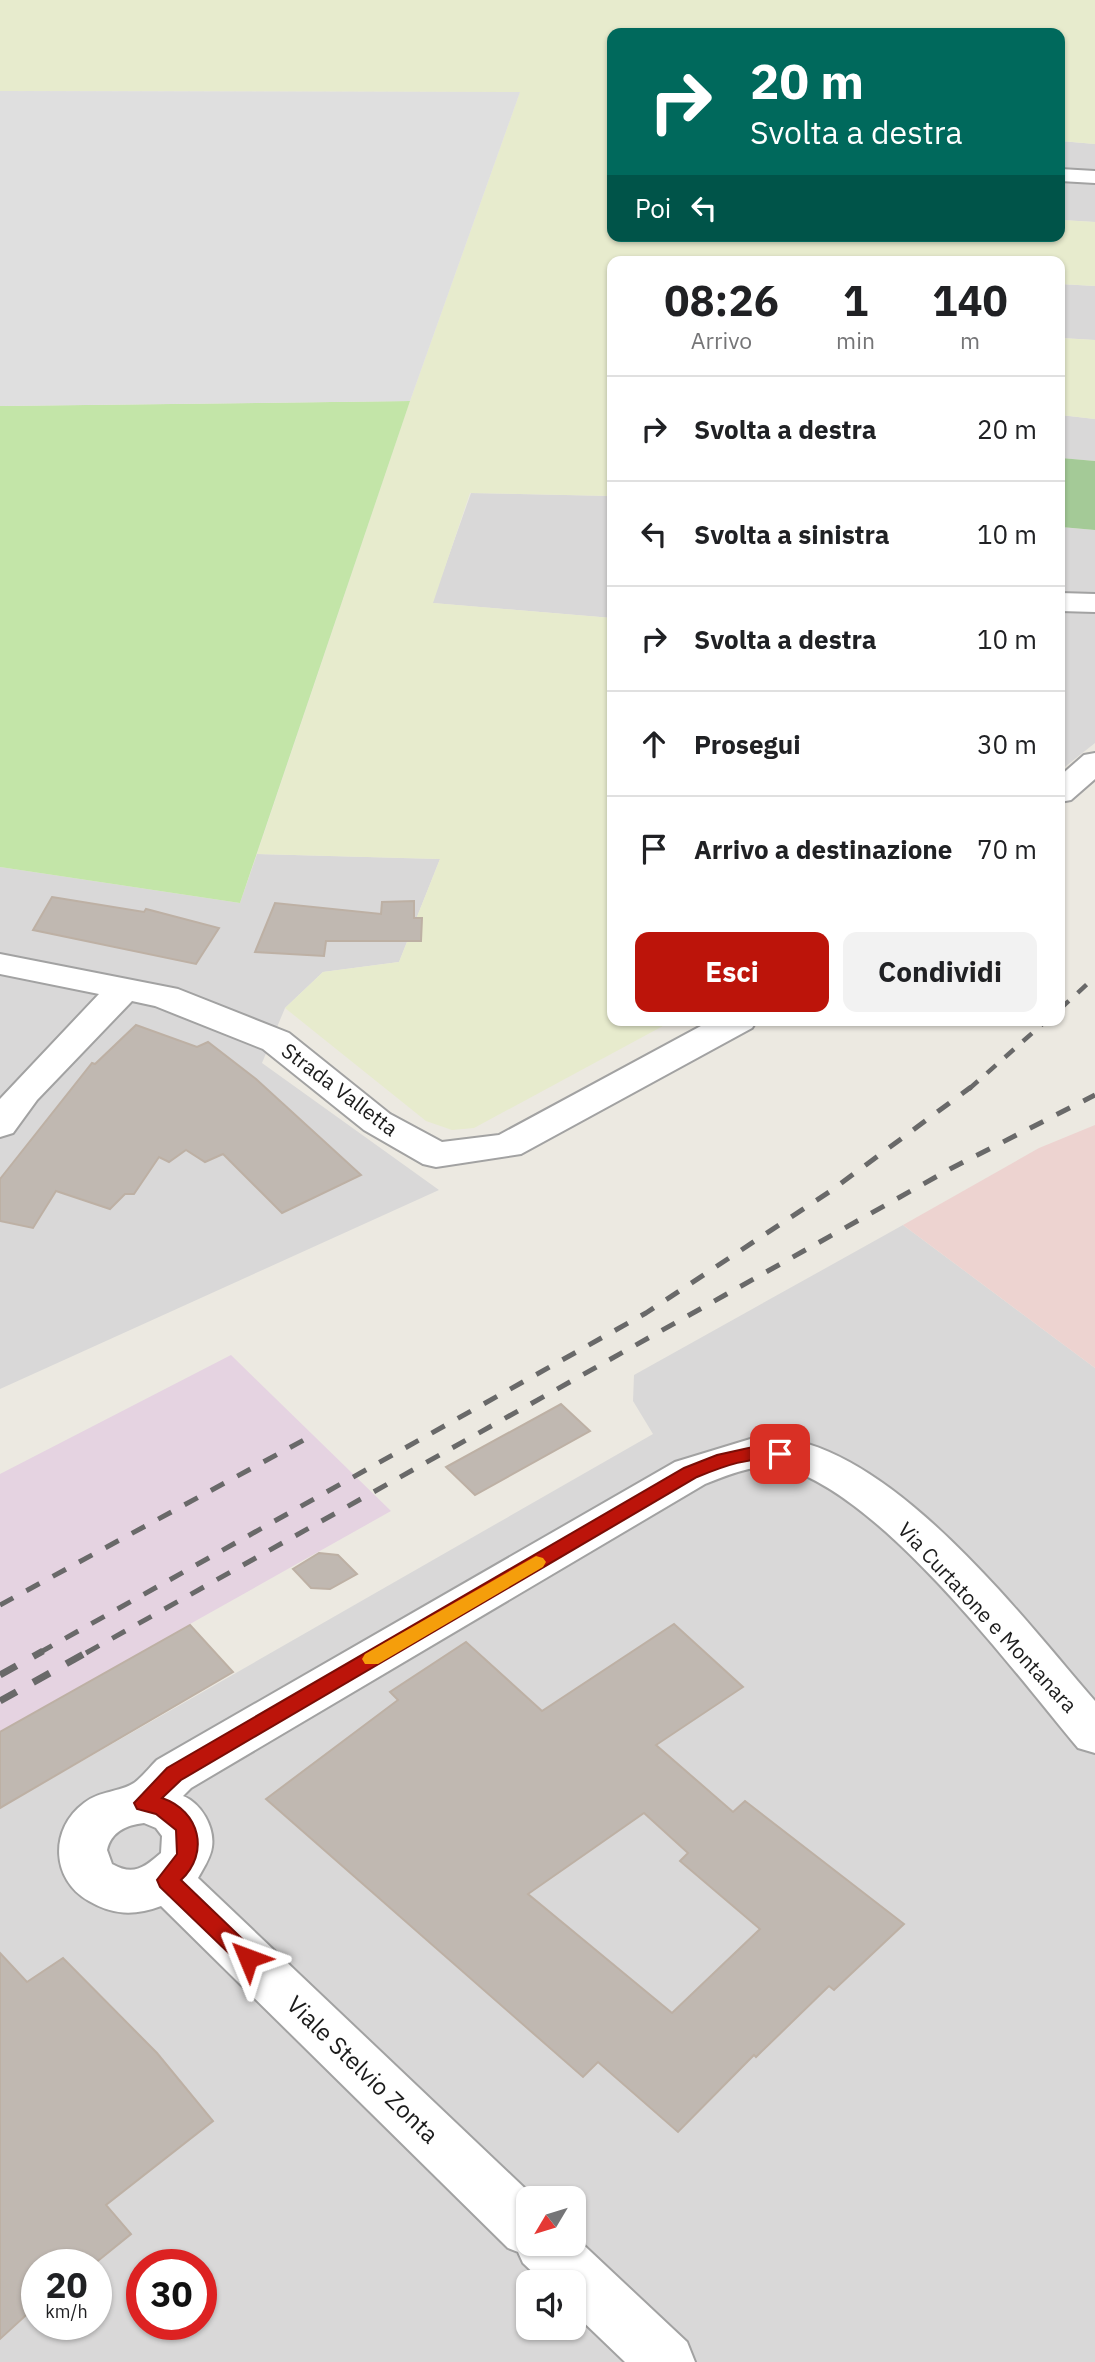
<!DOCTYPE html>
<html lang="it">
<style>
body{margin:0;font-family:"IBM Plex Sans",sans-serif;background:#f2f2f2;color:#202124;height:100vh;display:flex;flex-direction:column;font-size:26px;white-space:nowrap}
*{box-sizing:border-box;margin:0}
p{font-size:23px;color:#757577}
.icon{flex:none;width:38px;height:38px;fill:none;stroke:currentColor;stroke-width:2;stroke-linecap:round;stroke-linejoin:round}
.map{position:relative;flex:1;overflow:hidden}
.panel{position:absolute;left:607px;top:256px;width:458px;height:770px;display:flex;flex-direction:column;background:#fff;border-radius:14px;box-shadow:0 2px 5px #0004}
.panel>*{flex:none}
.banner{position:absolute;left:607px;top:28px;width:458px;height:214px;border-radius:14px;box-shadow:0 2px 5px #0004;background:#00695c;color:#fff;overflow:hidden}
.needle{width:46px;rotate:232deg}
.tools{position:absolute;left:516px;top:2186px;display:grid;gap:14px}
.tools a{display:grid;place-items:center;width:70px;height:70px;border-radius:14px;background:#fff;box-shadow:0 2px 5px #0004;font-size:35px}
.speed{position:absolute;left:21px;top:2249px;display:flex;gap:14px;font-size:35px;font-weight:700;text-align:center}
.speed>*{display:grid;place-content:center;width:91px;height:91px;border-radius:50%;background:#fff;box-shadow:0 2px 5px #0004;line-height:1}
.speed small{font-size:18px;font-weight:400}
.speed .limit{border:10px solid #d22;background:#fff;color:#111}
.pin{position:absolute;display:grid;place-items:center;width:60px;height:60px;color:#fff;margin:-30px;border-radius:14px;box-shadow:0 4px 10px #0006}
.me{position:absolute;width:77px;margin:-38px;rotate:314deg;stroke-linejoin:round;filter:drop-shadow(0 0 5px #0008)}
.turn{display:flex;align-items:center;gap:24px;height:147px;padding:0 28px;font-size:32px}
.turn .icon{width:91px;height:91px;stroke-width:2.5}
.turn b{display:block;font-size:49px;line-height:60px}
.then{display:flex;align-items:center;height:66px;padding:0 28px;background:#0003;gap:14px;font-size:26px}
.eta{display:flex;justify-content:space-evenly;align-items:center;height:119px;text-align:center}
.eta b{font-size:42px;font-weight:700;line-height:49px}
.button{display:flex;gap:14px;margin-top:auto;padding:14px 28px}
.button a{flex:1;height:80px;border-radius:14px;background:#bc140a;color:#fff;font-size:28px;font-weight:700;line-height:80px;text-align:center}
.button a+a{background:#f2f2f2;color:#202124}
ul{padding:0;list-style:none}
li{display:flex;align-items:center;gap:21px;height:105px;padding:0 28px;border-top:2px solid #e0e0e0}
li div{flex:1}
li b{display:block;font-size:26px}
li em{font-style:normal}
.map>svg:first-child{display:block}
.residential{fill:#d9d8d8;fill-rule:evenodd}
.commercial{fill:#edd3d0}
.industrial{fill:#e5d3e1}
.farmland{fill:#e7ebcd}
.grass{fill:#c3e5a8}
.forest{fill:#a4ca97}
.parking{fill:#dfdfdf}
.building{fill:#c0b8b1;stroke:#bdb0a4;stroke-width:2;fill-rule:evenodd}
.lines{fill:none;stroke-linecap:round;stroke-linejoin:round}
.minor-casing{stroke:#a2a2a2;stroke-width:4}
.minor{fill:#fff;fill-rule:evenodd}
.rail-far2{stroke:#696969;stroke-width:4.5;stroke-dasharray:12 12;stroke-linecap:butt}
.rail-far1{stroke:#696969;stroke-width:5;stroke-dasharray:15 15;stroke-linecap:butt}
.rail{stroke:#696969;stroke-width:7;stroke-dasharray:19 19;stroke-linecap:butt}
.route{fill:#bc140a;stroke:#7a0d06;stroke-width:2}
.slow{fill:#f59e0b}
.labels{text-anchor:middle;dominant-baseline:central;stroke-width:6;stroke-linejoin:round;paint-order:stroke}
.street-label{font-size:21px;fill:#1b1b1b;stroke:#fff}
.near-street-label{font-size:24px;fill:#1b1b1b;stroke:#fff}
</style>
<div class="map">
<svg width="1095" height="2362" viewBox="0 0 1095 2362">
<rect width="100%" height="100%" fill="#ece9e1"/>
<!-- residential -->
<path class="residential" d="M1060,141L1095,144V222L1061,220Z
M1060,284L1095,286V340L1061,338Z
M1060,415L1095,419V461L1061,458Z
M471,493L612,496V618L432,603Z
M1060,527L1095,530V743L1061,770Z
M257,854L440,859L399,962L323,972L285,1008L262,1063L439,1190L0,1389V867L240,903Z
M903,1225L1095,1368V2362H0V1808L653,1434L633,1401L634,1375ZM528,2198H574V2244H528ZM37,2264H96V2324H37ZM142,2264H201V2324H142ZM528,2282H574V2328H528Z"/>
<!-- commercial -->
<path class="commercial" d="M1095,1125V1368L903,1225L1039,1148Z"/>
<!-- industrial -->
<path class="industrial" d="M231,1355L391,1511L190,1624L233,1672L0,1808V1474Z"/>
<!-- farmland -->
<path class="farmland" d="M0,0H1095V144L1061,141L1060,33H612V236H1060L1061,220L1095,222V286L1061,284L1060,261H612V496L470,493L433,603L612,618V1020H674L474,1128L452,1130L426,1121L285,1008L323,972L399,962L440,859L257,854L410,401L520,92L0,91Z
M1060,338L1095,340V419L1061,415Z"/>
<!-- grass -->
<path class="grass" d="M410,401L240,903L0,867V406Z"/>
<!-- forest -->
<path class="forest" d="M1061,458L1095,461V530L1061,527Z"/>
<!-- parking -->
<path class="parking" d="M0,91L520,92L410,401L0,406Z"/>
<!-- building -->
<path class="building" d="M52,897L144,912L146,909L219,928L196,964L33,930Z
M414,901V918H422L421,941H326L324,956L255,952L275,903L381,914L382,902Z
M136,1025L197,1047L208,1042L256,1079L361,1175L282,1213L223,1154L205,1162L186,1150L169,1162L159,1157L134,1194H125L110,1209L56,1191L33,1228L0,1221V1179L92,1063L95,1064Z
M561,1404L590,1431L475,1495L446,1467Z
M319,1553L338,1555L357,1574L330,1589L311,1588L293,1569Z
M674,1624L743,1687L656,1745L733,1812L745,1801L904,1924L834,1990L829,1986L756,2057L754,2055L678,2132L598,2062L583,2077L266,1799L398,1700L390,1692L466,1642L542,1711ZM644,1813L688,1853L680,1861L760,1929L672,2013L528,1894Z
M190,1625L233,1672L0,1808V1732Z
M0,1953L27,1982L63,1958L157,2053L213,2121L106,2205L131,2234L94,2264H37V2305L0,2339Z"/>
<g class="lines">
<!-- minor casing -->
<g class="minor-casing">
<path id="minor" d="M1060,169L1095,171V183L1060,181Z
M1060,593L1095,594V612L1060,611Z
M1095,753V779L1071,800L1060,802V776L1084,755Z
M0,954L178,989L289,1033L390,1114L442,1142L499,1135L712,1020H757L752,1028L521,1154L436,1167L423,1164L364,1130L263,1049L155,1006L132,1001L37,1100L13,1133L0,1137V1099L99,994L0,974Z
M757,1437C881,1430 1020,1615 1095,1701V1753L1078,1748C1011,1668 886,1500 788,1469C761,1461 730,1474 705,1484L191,1788L183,1796C201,1803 215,1827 212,1847C211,1857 203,1869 198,1878L535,2198H528V2244H574V2236L687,2342L695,2362H625L574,2313V2282H543L523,2263L518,2252L508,2248L161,1906C134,1916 113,1915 89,1901C51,1880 49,1829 84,1803C99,1791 120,1792 134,1783C142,1777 150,1767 157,1760L675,1462ZM144,1823L156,1828L162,1836L161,1853C144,1868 133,1876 112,1864L107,1850C111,1832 126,1825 144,1823Z"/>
</g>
<!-- minor -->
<use href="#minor" class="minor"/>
<!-- rail-far2 -->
<path class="rail-far2" d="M1060,1009L1095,977
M969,1089L1047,1020"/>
<!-- rail-far1 -->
<path class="rail-far1" d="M0,1605L313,1435
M39,1653L646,1313L832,1190L971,1087
M86,1653L950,1169L1095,1095"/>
<!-- rail -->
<path class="rail" d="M0,1675L43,1651
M0,1701L89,1651"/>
</g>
<!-- route -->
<path class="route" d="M762,1445L787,1449L789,1454L780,1460C750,1456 724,1466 697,1477L181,1780L162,1798C200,1811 210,1853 181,1880L255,1951L258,1958L255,1964L248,1967L240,1964L160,1887L157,1880L177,1854L176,1830L156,1814L137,1809L134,1803L167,1768L684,1468L717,1455Z"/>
<!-- slow -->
<path class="slow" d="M536,1556L543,1558L546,1562L543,1567L378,1664H365L362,1659L365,1654Z"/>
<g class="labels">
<!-- street labels -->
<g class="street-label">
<text transform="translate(340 1089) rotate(37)">Strada Valletta</text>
<text transform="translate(988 1617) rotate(47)">Via Curtatone e Montanara</text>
</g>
<!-- near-street labels -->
<g class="near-street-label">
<text transform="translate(363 2069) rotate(44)">Viale Stelvio Zonta</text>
</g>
</g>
</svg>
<div class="tools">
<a><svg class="needle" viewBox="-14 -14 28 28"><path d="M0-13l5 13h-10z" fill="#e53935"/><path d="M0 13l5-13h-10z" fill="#757577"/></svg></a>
<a><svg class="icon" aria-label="sound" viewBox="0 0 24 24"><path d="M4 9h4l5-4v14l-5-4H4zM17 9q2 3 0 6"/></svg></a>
</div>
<div class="speed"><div>20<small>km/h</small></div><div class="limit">30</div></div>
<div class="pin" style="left:780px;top:1454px;background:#d93025"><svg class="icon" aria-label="arrive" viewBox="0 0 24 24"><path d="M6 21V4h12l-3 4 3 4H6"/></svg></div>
<svg class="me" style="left:248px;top:1958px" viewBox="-20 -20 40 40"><path d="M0-17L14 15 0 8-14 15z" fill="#bc140a" stroke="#fff" stroke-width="4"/></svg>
<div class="banner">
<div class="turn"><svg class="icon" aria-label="right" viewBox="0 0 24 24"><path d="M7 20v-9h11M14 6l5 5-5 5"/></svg><div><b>20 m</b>Svolta a destra</div></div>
<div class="then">Poi<svg class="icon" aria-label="left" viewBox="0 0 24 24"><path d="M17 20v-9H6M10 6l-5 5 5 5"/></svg></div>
</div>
<section class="panel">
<div class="eta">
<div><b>08:26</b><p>Arrivo</p></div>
<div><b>1</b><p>min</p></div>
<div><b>140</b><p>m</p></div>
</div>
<ul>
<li><svg class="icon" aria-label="right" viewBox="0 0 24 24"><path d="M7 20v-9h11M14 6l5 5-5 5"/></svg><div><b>Svolta a destra</b></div><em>20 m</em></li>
<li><svg class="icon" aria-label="left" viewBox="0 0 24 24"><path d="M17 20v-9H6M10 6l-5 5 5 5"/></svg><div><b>Svolta a sinistra</b></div><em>10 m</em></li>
<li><svg class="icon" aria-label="right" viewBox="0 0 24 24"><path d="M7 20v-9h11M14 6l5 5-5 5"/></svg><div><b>Svolta a destra</b></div><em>10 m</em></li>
<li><svg class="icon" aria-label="ahead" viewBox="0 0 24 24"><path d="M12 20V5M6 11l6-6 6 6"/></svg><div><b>Prosegui</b></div><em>30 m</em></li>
<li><svg class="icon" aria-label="arrive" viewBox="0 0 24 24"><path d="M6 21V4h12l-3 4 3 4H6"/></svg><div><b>Arrivo a destinazione</b></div><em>70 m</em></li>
</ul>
<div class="button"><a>Esci</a><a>Condividi</a></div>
</section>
</div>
